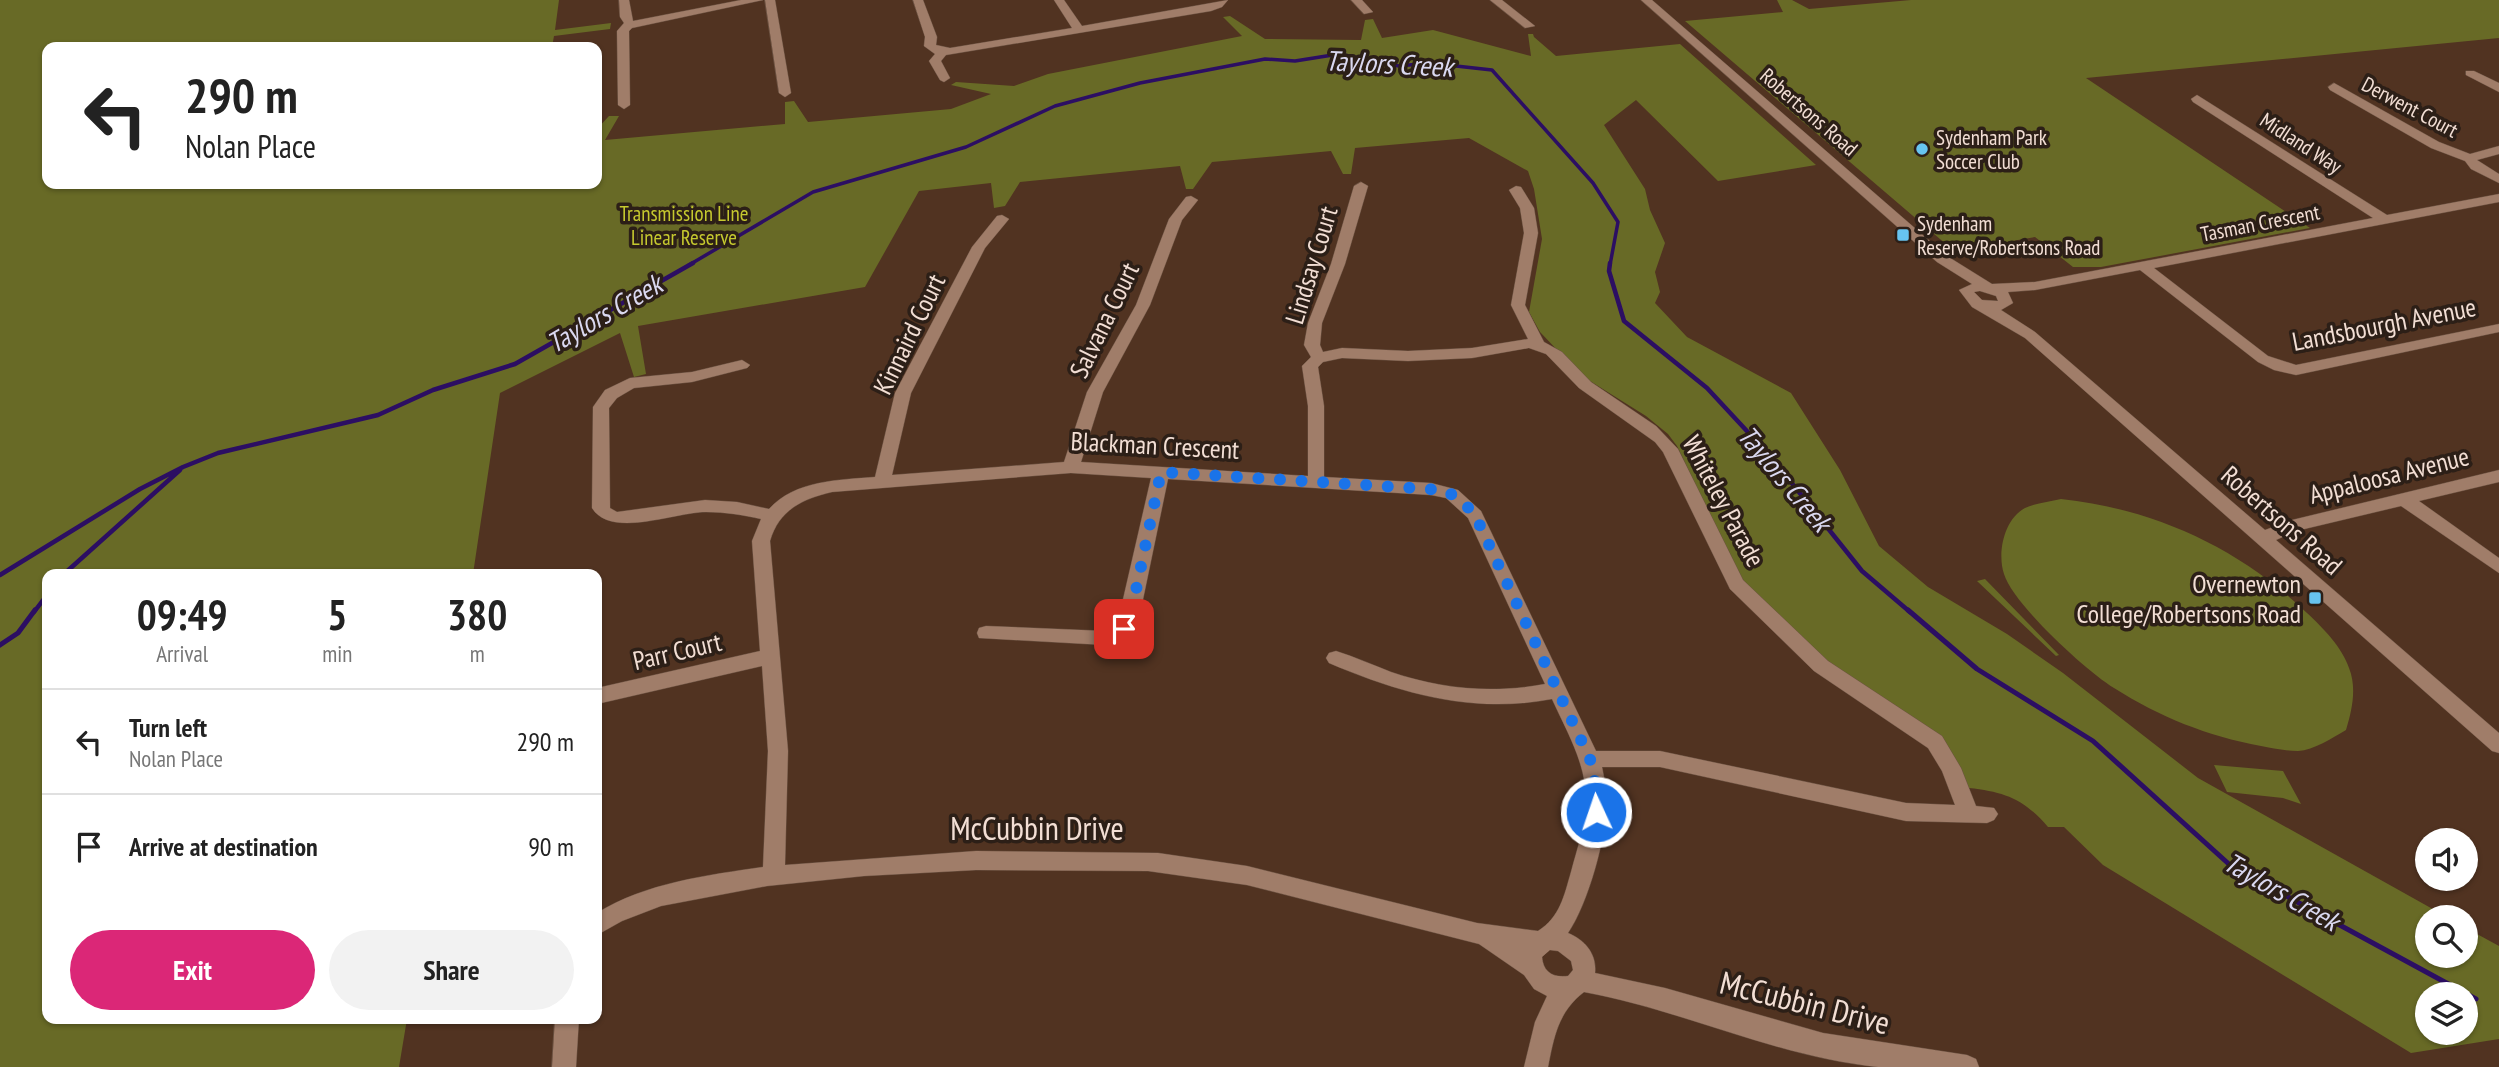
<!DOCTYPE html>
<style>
body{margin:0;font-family:"PT Sans Narrow",sans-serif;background:#f2f2f2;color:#222;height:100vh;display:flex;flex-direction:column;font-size:26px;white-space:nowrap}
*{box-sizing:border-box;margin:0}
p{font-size:23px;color:#767676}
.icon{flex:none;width:38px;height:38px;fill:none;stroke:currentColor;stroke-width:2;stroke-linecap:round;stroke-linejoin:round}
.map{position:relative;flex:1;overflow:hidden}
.details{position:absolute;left:42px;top:569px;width:560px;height:455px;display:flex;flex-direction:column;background:#fff;border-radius:14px;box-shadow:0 2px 5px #0004}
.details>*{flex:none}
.hud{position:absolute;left:42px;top:42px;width:560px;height:147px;border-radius:14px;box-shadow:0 2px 5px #0004;background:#fff;color:#222;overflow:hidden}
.controls{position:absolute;left:2415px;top:828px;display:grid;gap:14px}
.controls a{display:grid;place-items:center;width:63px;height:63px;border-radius:50%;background:#fff;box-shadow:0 2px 5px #0004;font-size:35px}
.pin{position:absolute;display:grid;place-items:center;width:60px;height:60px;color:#fff;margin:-30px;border-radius:14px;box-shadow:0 4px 10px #0006}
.me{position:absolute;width:77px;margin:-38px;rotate:357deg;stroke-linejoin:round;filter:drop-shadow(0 0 5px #0008)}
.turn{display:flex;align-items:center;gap:24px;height:147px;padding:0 28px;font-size:32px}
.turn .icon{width:91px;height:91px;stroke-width:2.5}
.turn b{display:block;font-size:49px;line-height:60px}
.eta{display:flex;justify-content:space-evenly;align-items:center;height:119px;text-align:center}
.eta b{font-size:42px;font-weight:800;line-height:49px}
.cta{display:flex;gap:14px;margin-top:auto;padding:14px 28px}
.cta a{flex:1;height:80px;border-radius:42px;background:#db2777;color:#fff;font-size:28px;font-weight:800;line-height:80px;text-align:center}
.cta a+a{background:#f2f2f2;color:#222}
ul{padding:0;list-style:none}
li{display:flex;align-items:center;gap:21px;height:105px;padding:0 28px;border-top:2px solid #e0e0e0}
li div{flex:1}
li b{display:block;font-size:26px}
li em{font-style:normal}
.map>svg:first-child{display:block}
.green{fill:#686a26;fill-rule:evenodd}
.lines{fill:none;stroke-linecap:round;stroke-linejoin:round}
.stream-far2{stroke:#2c0e63;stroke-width:3.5}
.stream-far1{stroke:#2c0e63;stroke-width:4.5}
.stream{stroke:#2c0e63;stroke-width:5}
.minor-casing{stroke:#6a5141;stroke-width:1}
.minor{fill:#a07d69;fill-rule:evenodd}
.route{stroke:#1a73e8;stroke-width:12;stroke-dasharray:0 21.6}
.poi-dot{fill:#67c4f0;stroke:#2c1f17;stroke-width:2.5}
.labels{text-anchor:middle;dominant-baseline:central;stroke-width:7;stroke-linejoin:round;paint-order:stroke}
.far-street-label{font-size:21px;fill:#f2ded4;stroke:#2c1f17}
.far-poi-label{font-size:21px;fill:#f2ded4;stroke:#2c1f17;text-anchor:start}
.far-park-label{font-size:21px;fill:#c6c92f;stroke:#2c1f17}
.street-label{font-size:26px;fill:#f2ded4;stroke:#2c1f17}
.poi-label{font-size:26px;fill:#f2ded4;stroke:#2c1f17;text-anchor:end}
.water-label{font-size:28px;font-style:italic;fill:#dad8f0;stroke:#2c1f17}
.near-street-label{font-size:32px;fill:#f2ded4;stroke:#2c1f17}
</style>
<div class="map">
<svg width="2499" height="1067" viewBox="0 0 2499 1067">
<rect width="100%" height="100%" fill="#513321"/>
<!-- green -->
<path class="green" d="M0,0H559L555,30L611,23L610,29L554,36L552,47H47V184H597V129L609,116H619L605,140L785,124V102L794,101L808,122L951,109L991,94L951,85L956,82L1014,86L1048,74L1242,36L1223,17L1230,16L1265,39L1361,40L1365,20L1373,19L1382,38L1433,30L1531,56L1528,34H1533L1534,37L1556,56L1680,44L1816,165L1718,181L1636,100L1604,125L1645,189L1650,210L1665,243L1655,272L1660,292L1655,303L1687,337L1791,393L1840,470L1879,546L1928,587L2007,634L2063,673L2198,778L2447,917H2427V956H2466V928L2499,946V1039L2411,1053L2103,865L2064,827H2048C2024,799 2005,792 1969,788L1958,765L1827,661L1749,589L1738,573L1677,446L1668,434L1646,416L1582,376L1540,332L1529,312L1542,239L1534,189L1528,171L1469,138L1355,148L1351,174H1343L1331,151L1212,162L1193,189H1186L1180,166L1020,182L1005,206L994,208L991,183L919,191L865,287L638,326L646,374L634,377L620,333L500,393L473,574H47V1018L407,1019L399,1067H0ZM2427,994H2466V1032H2427Z
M1777,0H1792L1809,9L1911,0H2499V38L2086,78L2310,228L2101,267H2073L2035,237L1954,251L1685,21L1783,12Z
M2061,499C2155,509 2239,548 2307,613C2323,628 2342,647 2349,668C2357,688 2352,710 2346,730C2332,738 2314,750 2298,751C2286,751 2272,748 2261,746C2207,736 2160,717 2114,688C2086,671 2013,604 2004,574C1997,553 2004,519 2025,508C2036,503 2049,502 2061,499Z
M1985,579L2059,655L2056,656L1977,581Z
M2214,765L2283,771L2301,804L2283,798L2227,792Z"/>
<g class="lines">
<!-- stream-far2 -->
<path class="stream-far2" d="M689,265L813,192L966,147L1055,106L1140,83L1265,59L1295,61L1339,54L1399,66L1429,63L1492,70L1593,183L1618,222L1610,265"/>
<!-- stream-far1 -->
<path class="stream-far1" d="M1610,263L1609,271L1624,321L1707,388L1771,457L1862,571L1910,612
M64,574L180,470
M0,575L140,489L183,467L218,453L378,415L433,390L515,364L693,263
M34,612L47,595"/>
<!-- stream -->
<path class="stream" d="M1908,610L1977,669L2093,741L2231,866L2476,999
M0,645L18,633L35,610"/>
<!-- minor casing -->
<g class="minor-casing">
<path id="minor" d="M619,0H629L633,21L741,0H763L632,28L629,31L630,105L624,109L618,105L617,31L624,23L620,17Z
M765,0H775L791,93L785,97L779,93Z
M913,0H923L937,37L936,45L950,48L1072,28L1054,0H1064L1082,26L1228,0L1222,7L1211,11L946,55L941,61L950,78L944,82L940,80L929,61L935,54L924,46L925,37Z
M1351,0H1362L1373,12L1364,14Z
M1490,0H1502L1535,26L1525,28Z
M1641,0H1652L1947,256L1992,284L2035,282L2373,218L2193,102L2191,99L2197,95L2387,215L2499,194V202L2154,268L2268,356L2296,365L2499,324V332L2296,375L2274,370L2258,362L2140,270L2035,290L2008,292L2013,303L2001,310L2035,332L2265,530L2292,520L2499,470V482L2419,501L2499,558V573L2401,506L2296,531L2276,540L2499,733V753L2492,751L2025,338L1972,307L1959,290L1972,284L1937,262ZM1980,291L1996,296L1998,301L1982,300L1974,292Z
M2466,71H2474L2499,83V92L2466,75Z
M2334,83L2439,142L2470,154L2499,146V154L2477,160L2499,174V183L2471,169L2465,161L2431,148L2330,90L2328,87Z
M1361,182L1368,186L1345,264L1322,323L1320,345L1323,352L1342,348L1408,351L1472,348L1528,339L1511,305L1524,233L1520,208L1509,190L1516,186L1521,187L1534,208L1538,233L1525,305L1544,342L1562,352L1591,382L1656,426L1678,449L1743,580L1828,661L1942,736L1961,768L1976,806L1994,808L1998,814L1994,820L1987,823L1906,821L1660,767H1602C1604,778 1607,789 1607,799C1607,836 1588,904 1568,933C1585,940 1597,954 1595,973L1665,988L1823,1033L1967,1055L1976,1059L1979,1067C1946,1067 1911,1067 1878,1067C1777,1057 1683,1010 1584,992C1558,1012 1554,1037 1548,1067H1524L1535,1022L1547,996L1534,989L1524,975L1479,944L1247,885L1148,871L976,870L864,876L767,886L661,906L622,921L597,935V913C645,883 708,875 763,867L768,751L762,666L597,704V688L760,651L752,541L761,519C743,515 725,512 706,512C675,512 611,539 592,508L593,407L605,390L630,378L692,372L742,360L750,365L747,368L692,382L634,388L617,398L609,408L610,508L617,512L705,500L737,502L769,509C795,480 839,480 875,477L895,393L972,247L997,216L1002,215L1009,219L985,248L911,393L892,475L1064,462L1087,392L1136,305L1169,219L1186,197L1191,196L1198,200L1182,220L1150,305L1103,392L1081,462L1308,476V406L1302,366L1311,357L1304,345L1308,323L1331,264L1354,186ZM1529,348L1546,354L1579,388L1655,442L1663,452L1730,589L1814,671L1928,748L1942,771L1955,805L1906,803L1660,751H1596L1481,511L1458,490L1431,483L1324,477V406L1318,367L1323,362L1342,358L1408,361L1472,358ZM1071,473L1151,478L1118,621L1105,631L986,626L979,628L977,633L979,638L1105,645L1127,637L1141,609L1168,479L1431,495L1446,498L1468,518L1545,684C1493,694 1441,689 1391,672C1373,665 1355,657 1336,651L1329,653L1326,658L1329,663C1402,694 1473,714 1552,699C1566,730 1586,763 1586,799C1586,824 1577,849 1571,872C1564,896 1560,917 1538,931L1477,923L1247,866L1158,853L976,851L785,865L788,751L770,541C779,510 802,499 832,492ZM1550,950L1558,951L1571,961L1573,970L1568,976C1553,978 1543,972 1542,957Z
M555,1018H579L576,1067H552Z"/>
</g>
<!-- minor -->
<use href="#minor" class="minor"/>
</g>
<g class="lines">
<!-- route -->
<path class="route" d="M1124,629L1132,609L1161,472L1444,490L1461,500L1475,515L1590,759L1595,783L1596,812"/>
</g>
<!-- markers -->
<g class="poi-dot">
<circle cx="1922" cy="149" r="7"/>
<rect x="1896" y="228" width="14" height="14" rx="3.5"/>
<rect x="2308" y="591" width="14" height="14" rx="3.5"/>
</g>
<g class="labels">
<!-- far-street labels -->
<g class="far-street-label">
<text transform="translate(2410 107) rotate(28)">Derwent Court</text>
<text transform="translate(1809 112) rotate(41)">Robertsons Road</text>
<text transform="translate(2301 143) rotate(33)">Midland Way</text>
<text transform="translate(2260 223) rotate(-11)">Tasman Crescent</text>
</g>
<!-- far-poi labels -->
<g class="far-poi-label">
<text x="1936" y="137">Sydenham Park<tspan x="1936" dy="24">Soccer Club</tspan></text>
<text x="1917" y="223">Sydenham<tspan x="1917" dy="24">Reserve/Robertsons Road</tspan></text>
</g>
<!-- far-park labels -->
<g class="far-park-label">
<text x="684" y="213">Transmission Line<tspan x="684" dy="24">Linear Reserve</tspan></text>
</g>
<!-- street labels -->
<g class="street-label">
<text transform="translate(1311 265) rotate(-73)">Lindsay Court</text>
<text transform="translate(1104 320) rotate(-64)">Salvana Court</text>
<text transform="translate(2384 324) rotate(-11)">Landsbourgh Avenue</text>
<text transform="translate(909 334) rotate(-64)">Kinnaird Court</text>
<text transform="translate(1155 445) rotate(3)">Blackman Crescent</text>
<text transform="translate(2389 475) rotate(-14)">Appaloosa Avenue</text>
<text transform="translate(1724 501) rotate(62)">Whiteley Parade</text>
<text transform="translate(2282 520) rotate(41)">Robertsons Road</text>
<text transform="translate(677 651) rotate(-13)">Parr Court</text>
</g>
<!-- poi labels -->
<g class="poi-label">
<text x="2301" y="583">Overnewton<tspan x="2301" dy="30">College/Robertsons Road</tspan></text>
</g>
<!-- water labels -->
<g class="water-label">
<text transform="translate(1389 63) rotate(3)">Taylors Creek</text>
<text transform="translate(604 313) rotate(-30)">Taylors Creek</text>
<text transform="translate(1785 478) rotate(50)">Taylors Creek</text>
<text transform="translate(2282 891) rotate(30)">Taylors Creek</text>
</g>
<!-- near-street labels -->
<g class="near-street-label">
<text x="1037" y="828">McCubbin Drive</text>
<text transform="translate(1805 1002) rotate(14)">McCubbin Drive</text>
</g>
</g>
</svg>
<div class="controls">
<a><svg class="icon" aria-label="sound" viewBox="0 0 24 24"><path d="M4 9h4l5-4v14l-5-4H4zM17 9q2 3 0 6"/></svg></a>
<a><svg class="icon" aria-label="search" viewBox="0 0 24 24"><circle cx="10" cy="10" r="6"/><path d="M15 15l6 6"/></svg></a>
<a><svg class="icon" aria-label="layers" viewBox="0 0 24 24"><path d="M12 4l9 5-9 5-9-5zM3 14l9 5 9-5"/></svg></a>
</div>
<div class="pin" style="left:1124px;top:629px;background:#d93025"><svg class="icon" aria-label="arrive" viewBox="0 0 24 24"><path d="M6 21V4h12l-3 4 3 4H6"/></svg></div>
<svg class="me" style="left:1596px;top:812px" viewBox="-20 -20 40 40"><circle r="17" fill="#1a73e8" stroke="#fff" stroke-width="3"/><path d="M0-11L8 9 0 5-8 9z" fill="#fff"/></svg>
<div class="hud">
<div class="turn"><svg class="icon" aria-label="left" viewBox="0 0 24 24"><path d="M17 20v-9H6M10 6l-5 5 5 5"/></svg><div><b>290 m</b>Nolan Place</div></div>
</div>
<section class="details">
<div class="eta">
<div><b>09:49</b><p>Arrival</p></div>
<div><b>5</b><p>min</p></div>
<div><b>380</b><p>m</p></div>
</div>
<ul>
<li><svg class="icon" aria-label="left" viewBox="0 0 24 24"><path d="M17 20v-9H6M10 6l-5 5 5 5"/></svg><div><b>Turn left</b><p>Nolan Place</p></div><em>290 m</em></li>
<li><svg class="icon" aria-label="arrive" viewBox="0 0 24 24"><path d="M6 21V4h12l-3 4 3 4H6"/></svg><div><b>Arrive at destination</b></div><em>90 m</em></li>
</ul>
<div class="cta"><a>Exit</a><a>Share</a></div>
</section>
</div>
